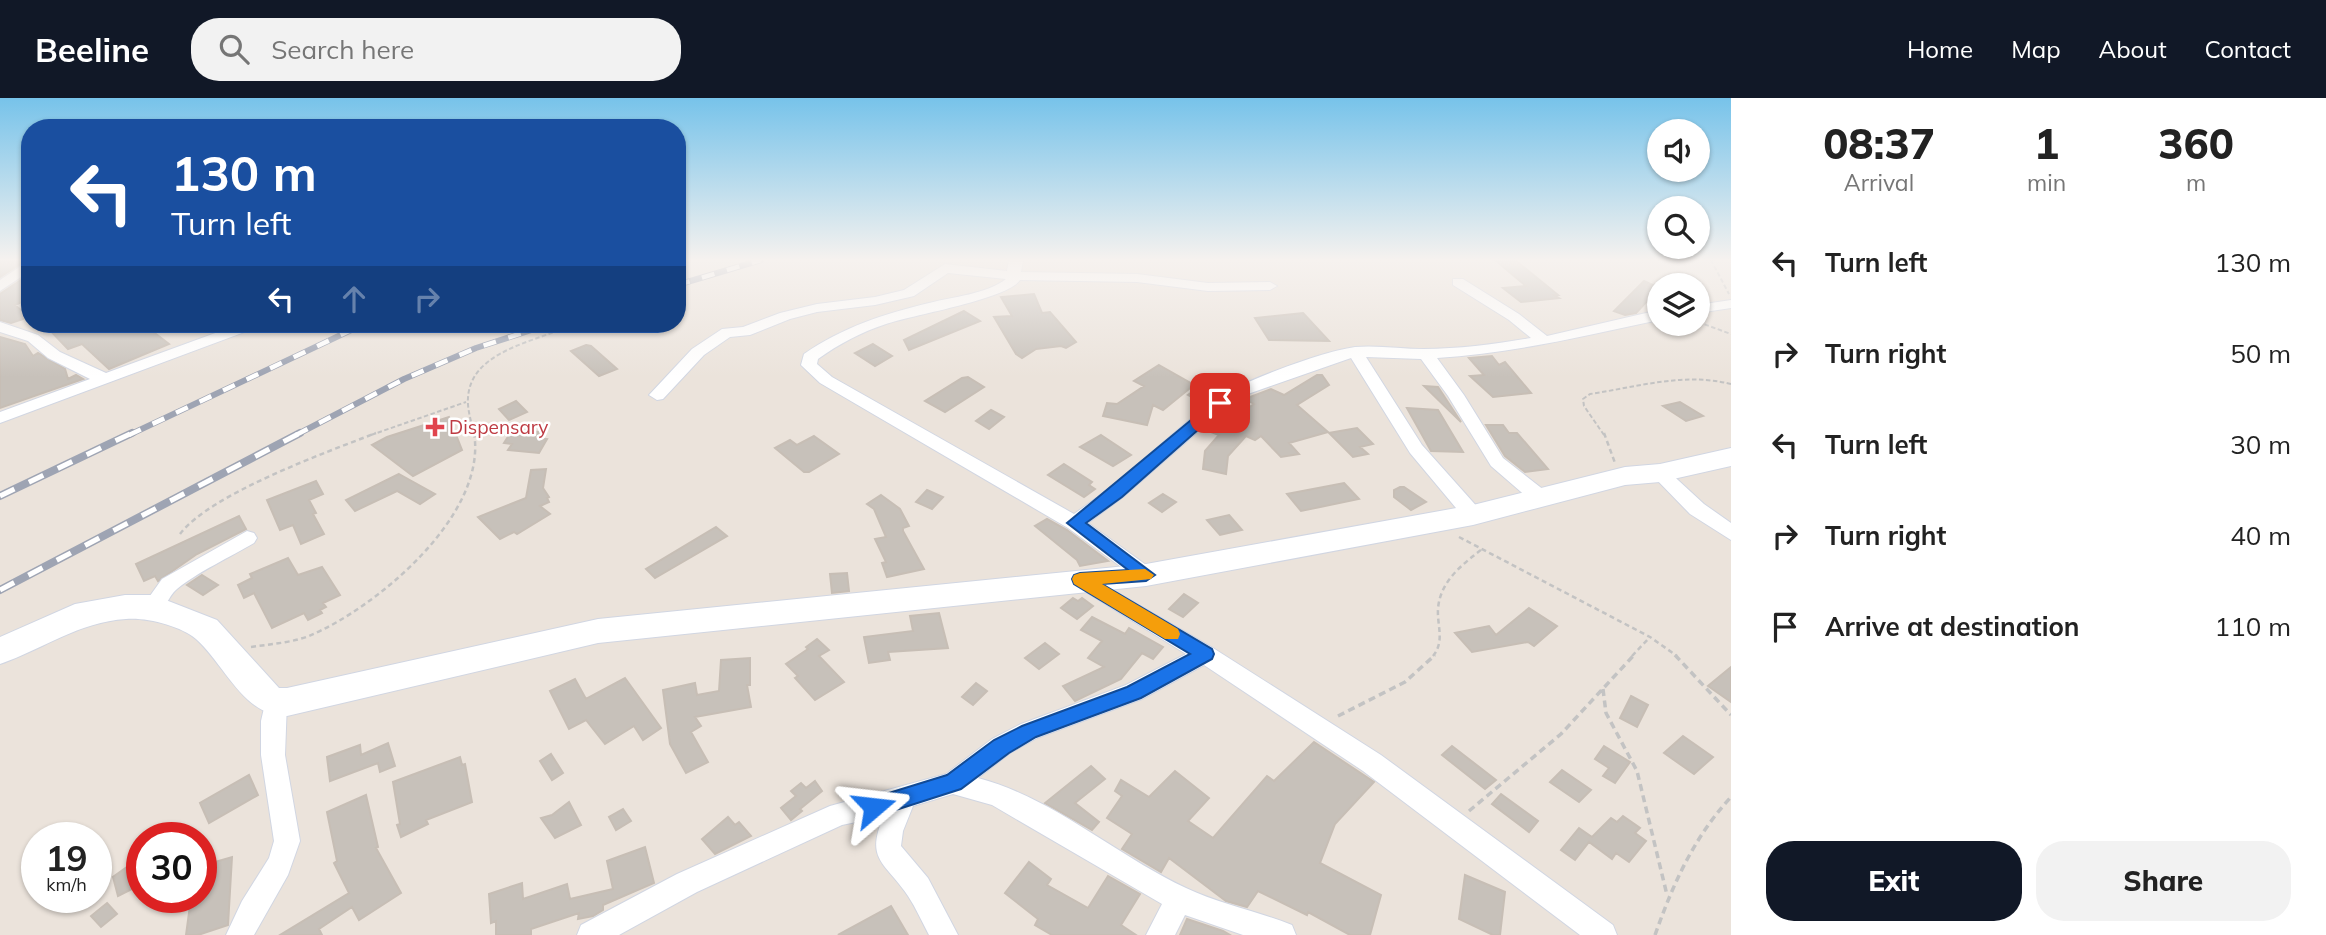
<!DOCTYPE html>
<style>
body{margin:0;font-family:Mulish,sans-serif;background:#f2f2f2;color:#222;height:100vh;display:flex;flex-direction:column;font-size:26px;white-space:nowrap}
*{box-sizing:border-box;margin:0}
p{font-size:23px;color:#767676}
.icon{flex:none;width:38px;height:38px;fill:none;stroke:currentColor;stroke-width:2;stroke-linecap:round;stroke-linejoin:round}
.map{position:relative;flex:1;overflow:hidden}
.drawer{display:flex;flex-direction:column;background:#fff;width:595px}
.drawer>*{flex:none}
.hud{position:absolute;left:21px;top:21px;width:665px;height:214px;border-radius:28px;box-shadow:0 2px 5px #0004;background:#1a4fa0;color:#fff;overflow:hidden}
.fabs{position:absolute;left:1647px;top:21px;display:grid;gap:14px}
.fabs a{display:grid;place-items:center;width:63px;height:63px;border-radius:50%;background:#fff;box-shadow:0 2px 5px #0004;font-size:35px}
.speed{position:absolute;left:21px;top:724px;display:flex;gap:14px;font-size:35px;font-weight:700;text-align:center}
.speed>*{display:grid;place-content:center;width:91px;height:91px;border-radius:50%;background:#fff;box-shadow:0 2px 5px #0004;line-height:1}
.speed small{font-size:18px;font-weight:400}
.speed .limit{border:10px solid #d22;background:#fff;color:#111}
.pin{position:absolute;display:grid;place-items:center;width:60px;height:60px;color:#fff;margin:-30px;border-radius:14px;box-shadow:0 4px 10px #0006}
.me{position:absolute;width:77px;margin:-38px;rotate:73deg;stroke-linejoin:round;filter:drop-shadow(0 0 5px #0008)}
.turn{display:flex;align-items:center;gap:24px;height:147px;padding:0 35px;font-size:32px}
.turn .icon{width:91px;height:91px;stroke-width:2.5}
.turn b{display:block;font-size:49px;line-height:60px}
.lanes{display:flex;align-items:center;height:66px;padding:0 35px;background:#0003;justify-content:center;gap:35px;direction:ltr}
.lanes .off{opacity:.35}
.eta{display:flex;justify-content:space-evenly;align-items:center;height:119px;text-align:center}
.eta b{font-size:42px;font-weight:800;line-height:49px}
.cta{display:flex;gap:14px;margin-top:auto;padding:14px 35px}
.cta a{flex:1;height:80px;border-radius:28px;background:#111827;color:#fff;font-size:28px;font-weight:800;line-height:80px;text-align:center}
.cta a+a{background:#f2f2f2;color:#222}
ul{padding:0;list-style:none}
li{display:flex;align-items:center;gap:21px;height:91px;padding:0 35px}
li div{flex:1}
li b{display:block;font-size:26px}
li em{font-style:normal}
header{display:flex;align-items:center;gap:42px;box-sizing:border-box;height:98px;padding:0 35px;background:#111827;color:#fff}
header strong{font-size:33px}
nav{display:flex;gap:38px;margin-inline-start:auto;font-size:24px}
.search{width:490px;height:63px;background:#f2f2f2;display:flex;align-items:center;gap:18px;box-sizing:border-box;padding:0 24px;border-radius:28px;color:#767676;font-size:26px}
main{display:flex;flex:1;min-height:0}
.map>svg:first-child{display:block}
.building{fill:#c7c1ba;stroke:#c7beb5;stroke-width:2}
.lines{fill:none;stroke-linecap:round;stroke-linejoin:round}
.street-casing{stroke:#d1d6e2;stroke-width:2}
.secondary-casing{stroke:#d1d6e2;stroke-width:2}
.path-far2{stroke:#c3c3c3;stroke-width:2;stroke-dasharray:4.5 2.5;stroke-linecap:butt}
.path-far1{stroke:#c3c3c3;stroke-width:2.5;stroke-dasharray:5 3.5;stroke-linecap:butt}
.path{stroke:#c3c3c3;stroke-width:3.5;stroke-dasharray:7 4.5;stroke-linecap:butt}
.street{fill:#fff;fill-rule:evenodd}
.secondary{fill:#fff;fill-rule:evenodd}
.rail-far1-casing{stroke:#9ea4b3;stroke-width:6}
.rail-casing{stroke:#9ea4b3;stroke-width:8}
.rail-far1{stroke:#fff;stroke-width:4.5;stroke-dasharray:13;stroke-linecap:butt}
.rail{stroke:#fff;stroke-width:5;stroke-dasharray:16;stroke-linecap:butt}
.route{fill:#1a73e8;stroke:#114b97;stroke-width:2}
.slow{fill:#f59e0b}
.health-dot{fill:#e0444e;stroke:#fff;stroke-width:2.5}
.labels{text-anchor:middle;dominant-baseline:central;stroke-width:5;stroke-linejoin:round;paint-order:stroke}
.health-label{font-size:19px;fill:#be3a42;stroke:#fff;text-anchor:start}
</style>
<header>
<strong>Beeline</strong>
<div class="search"><svg class="icon" aria-label="search" viewBox="0 0 24 24"><circle cx="10" cy="10" r="6"/><path d="M15 15l6 6"/></svg>Search here</div>
<nav><a>Home</a><a>Map</a><a>About</a><a>Contact</a></nav>
</header>
<main>
<div class="map">
<svg width="1731" height="837" viewBox="0 0 1731 837">
<rect width="100%" height="100%" fill="#ebe3db"/>
<!-- building -->
<path class="building" d="M0,162H26L0,179Z
M1495,162H1515L1558,197H1554L1559,200L1521,204L1503,190L1526,188Z
M30,176V200L15,207L29,219L11,225L0,222V196Z
M1644,183L1659,190V208L1648,202L1636,215L1625,217L1614,213Z
M1034,196L1042,215L1050,214L1076,244L1066,250L1061,248L1036,251L1022,260L1016,256L994,219L1012,218L1001,199Z
M964,213L980,223L909,252L904,242Z
M1303,215L1329,243L1269,242L1255,220Z
M44,226H143L169,246L109,271L82,246L68,251Z
M0,239L25,246L33,258L38,255L65,271L68,281L76,277L83,281L0,310Z
M873,246L892,258L875,268L855,255Z
M586,247L591,248L617,271L599,278L571,253Z
M1492,258L1499,267L1505,264L1531,295L1493,299L1470,278L1484,277L1469,260Z
M1159,267L1194,287L1163,312L1153,307L1147,327L1103,318L1107,305L1117,306L1144,288L1134,283Z
M1317,277H1322L1329,287L1297,307L1328,334L1289,345L1299,356L1281,359L1261,338L1255,342L1246,338L1228,358L1226,376L1203,371L1205,353L1219,337L1211,334L1254,306L1245,301L1271,291L1284,297Z
M968,279L984,289L945,314L925,303L962,280Z
M1207,284L1221,292L1203,305L1188,297Z
M1424,288L1438,289L1461,324Z
M516,303L527,314L509,322L499,311Z
M1680,304L1703,318L1686,323L1663,308Z
M1407,310L1438,312L1463,354L1431,353Z
M991,312L1004,319L989,331L976,323Z
M449,319L462,352L413,378L372,347L387,339Z
M1486,327H1503L1509,335H1517L1548,371L1525,374L1505,358Z
M1357,330L1373,346L1360,349L1368,356L1353,359L1329,335Z
M513,331L540,334L536,340L547,341L539,355L508,352L512,346L504,345Z
M1101,337L1131,357L1113,368L1080,349Z
M814,338L839,356L809,374H804L775,350L790,342L797,347Z
M1064,366L1092,384L1089,387L1095,391L1084,399L1048,377Z
M546,371L543,390L549,399L547,400L549,404L540,408L550,416L517,436L514,434L500,441L478,419L526,400L531,372Z
M399,376L435,396L420,406L397,393L355,413L346,402Z
M316,383L323,396L309,402L316,415L313,416L324,436L301,446L293,427L280,432L267,402Z
M1344,385L1359,401L1301,413L1287,396Z
M1400,389H1404L1426,404L1411,412L1394,399V392Z
M927,392L943,399L932,411L916,404Z
M1163,396L1176,404L1162,414L1149,405Z
M881,397L900,411L909,428L903,430V433L924,471L887,479L882,465L886,464L875,441L886,439L874,411L867,406Z
M1229,417L1242,432L1220,437L1207,422Z
M239,418L246,431L197,456L158,483L155,478L144,483L136,466Z
M1047,421L1067,432L1108,463L1080,468L1077,462L1035,428Z
M716,429L727,438L655,480L646,471Z
M288,460L298,477L322,469L340,497L323,505L326,509L320,512L322,515L308,522L304,515L272,530L254,495L244,500L238,487L252,480L250,476Z
M847,475L849,493L832,495L830,476Z
M202,477L218,487L203,497L187,487Z
M1184,496L1198,505L1183,519L1169,511Z
M1073,500L1078,503L1082,500L1093,508L1077,521L1061,510Z
M1529,510L1557,528L1534,548L1528,544L1472,554L1455,535L1489,528L1496,537Z
M939,515L948,550L888,554L890,562L869,565L864,539L913,533L910,518Z
M1092,519L1125,536L1129,530L1163,549L1153,561L1142,555L1121,581L1075,603L1063,588L1104,569L1088,560L1102,543L1081,532Z
M817,541L829,552L819,558L844,584L815,602L795,580L798,578L786,566L808,551L806,549Z
M1045,545L1059,556L1039,571L1025,560Z
M750,560V587H747L751,609L695,619L701,628L691,634L708,664L686,675L670,646L663,592L695,585L697,597L719,593L721,562Z
M1731,569V604L1708,588Z
M625,580L661,630L643,642L634,628L605,646L586,622L569,631L550,593L575,581L586,601Z
M976,585L987,593L973,607L962,599Z
M1631,598L1648,607L1637,629L1620,620Z
M1683,638L1713,659L1694,676L1664,655Z
M1314,644L1374,684L1335,726L1320,765L1381,797L1370,837H1350L1308,814L1307,817L1258,793L1247,809L1226,803L1169,760L1161,774L1122,751L1132,736L1107,720L1122,698L1115,693L1121,682L1149,699L1175,673L1209,700L1188,723L1213,740L1267,678L1274,683Z
M388,645L395,668L380,674L378,665L330,683L327,659L360,647L361,657Z
M1452,648L1496,682L1485,691L1442,657Z
M1604,648L1630,664L1615,685L1603,678L1609,670L1595,661Z
M551,656L563,675L552,682L540,663Z
M460,659L462,667L465,666L472,704L426,722L428,726L401,739L397,727L400,726L393,684Z
M1091,668L1105,681L1075,705L1099,724L1092,732L1045,705Z
M1562,672L1591,692L1579,704L1550,684Z
M249,677L258,697L209,725L200,705Z
M815,683L822,693L800,711L802,713L791,722L781,710L796,698L791,693L801,685L806,690Z
M1501,696L1538,723L1529,734L1492,706Z
M366,697L378,749L376,750L401,795L359,822L352,809L319,831L322,837H280L349,795L334,765L337,763L327,714Z
M569,704L581,727L555,740L541,720L552,717Z
M623,711L631,723L616,732L609,719Z
M1623,718L1640,730L1635,735L1646,743L1629,764L1616,755L1612,761L1589,744L1575,762L1561,752L1579,730L1592,739L1611,720L1617,724Z
M728,719L735,727L739,724L751,738L715,756L702,741Z
M645,749L654,785L603,807V812L593,818L578,821L579,815L531,831V837H496V823L491,825L489,796L522,785L523,801L567,786L570,801L613,791L607,763Z
M232,759L228,827L198,837H186L191,800H201V768Z
M1029,764L1051,781L1047,787L1088,810L1108,778L1140,796L1121,827L1136,837H1052L1035,827L1038,821L1005,795Z
M131,766L132,769L135,767L140,787L118,798L113,779Z
M1465,777L1505,794L1500,837H1493L1459,821Z
M107,805L117,816L101,829L91,818Z
M891,808L908,837H838Z
M1187,821L1223,833L1230,837H1180Z"/>
<g class="lines">
<!-- street casing -->
<g class="street-casing">
<path id="street" d="M30,162V173L0,193V182Z
M1009,162H1023L1021,174L1137,176L1208,185L1270,184L1277,188L1270,192L1208,193L1137,184L1020,182C1008,201 912,217 886,226C861,234 839,246 818,261L817,266L832,279L1074,416L1109,391L1214,301C1244,283 1320,254 1355,249C1377,247 1402,251 1424,251C1460,251 1496,246 1531,240L1509,222L1453,187V181H1463L1519,216L1547,238L1659,212V222C1585,238 1513,255 1437,260L1464,297L1503,360L1549,396L1551,401L1549,406H1535L1491,368L1448,298L1421,261L1366,259L1422,347L1480,412L1483,417L1480,422H1466L1410,355L1351,260L1245,297L1226,309L1123,399L1088,425L1153,472L1156,477L1153,482L1146,485L1139,482L1068,430L820,285L801,267L804,256C843,229 884,216 929,205C952,199 987,196 1006,181L948,175L914,198L875,207L817,214L790,221L750,237L730,239L704,257L663,301L657,302L649,297L692,251L722,231L743,229L780,215L817,206L875,199L904,192L945,166L1007,173Z
M1731,202V210L1698,215V207Z
M0,224L38,237L60,254L106,275L240,226H261L258,229L0,325V314L90,281L48,260L28,243L0,234Z
M1660,369L1666,371L1704,406L1731,425V442L1690,416L1654,379L1651,375L1654,371Z
M247,433L254,435L257,440L254,445C232,458 196,475 177,491C165,501 165,521 146,515L142,509L162,481Z
M1080,473L1213,550L1381,657L1613,827L1617,837H1580L1363,673L1204,567L1142,601L1037,640L1010,655L978,680C1054,700 1115,757 1186,790C1219,806 1257,813 1292,827L1296,837H1243L1185,817L1175,837H1146L1162,806L992,707L953,696L913,708L903,733L901,748L928,780L958,837H929C922,824 916,810 908,798C886,765 864,762 884,718L842,727L697,794L619,837H577L581,827L677,776L830,708L946,676L992,641L1021,626L1126,587L1186,556L1073,486L1070,481L1073,476Z
M275,594L283,597L287,604L285,657L300,743L288,777L254,837H226L242,803L269,760L274,743L261,657V623L267,597Z"/>
</g>
<!-- secondary casing -->
<g class="secondary-casing">
<path id="secondary" d="M1731,350V368L1660,384L1625,387L1473,427L1146,488L598,545L287,618C243,618 226,568 196,541C181,528 146,519 126,521C79,524 43,551 0,566V539L75,506L125,497H153L217,522L279,590H287L598,521L1146,466L1473,407L1625,369L1660,366Z"/>
</g>
<!-- path-far2 -->
<path class="path-far2" d="M1711,162L1729,196
M1698,224L1731,236
M371,337L466,304
M474,337C472,325 467,312 468,300C470,258 523,246 554,234L548,226
M1604,337L1584,308L1583,301L1590,296C1638,289 1683,274 1731,286"/>
<!-- path-far1 -->
<path class="path-far1" d="M1604,335L1615,365
M180,436C210,396 327,354 376,335
M1459,439L1650,539L1677,558
M251,549C271,546 290,545 309,538C376,510 488,417 474,335
M1433,558C1445,543 1437,528 1438,511C1440,483 1462,467 1482,451
M1632,558L1650,539"/>
<!-- path -->
<path class="path" d="M1675,557L1731,617
M1603,591L1606,615L1637,673L1667,797
M1338,618L1405,584L1435,557
M1469,713L1561,636L1634,557
M1655,837C1673,786 1694,739 1731,699"/>
<!-- street -->
<use href="#street" class="street"/>
<!-- secondary -->
<use href="#secondary" class="secondary"/>
<!-- rail-far1 casing -->
<g class="rail-far1-casing">
<path id="rail-far1" d="M677,187L761,162
M129,337L364,226
M296,337L404,281L476,250L550,226"/>
</g>
<!-- rail casing -->
<g class="rail-casing">
<path id="rail" d="M0,398L132,335
M0,492L300,335"/>
</g>
<!-- rail-far1 -->
<use href="#rail-far1" class="rail-far1"/>
<!-- rail -->
<use href="#rail" class="rail"/>
</g>
<!-- sky -->
<linearGradient id="sky" x2="0" y2="1"><stop stop-color="#77c3ea"/><stop offset="0.58" stop-color="#f6f2ef"/><stop offset="1" stop-color="#f6f2ef" stop-opacity="0"/></linearGradient>
<rect width="1731" height="279" fill="url(#sky)"/>
<!-- route -->
<path class="route" d="M1220,300L1227,305L1225,308L1122,399L1086,425L1155,477L1146,483L1102,486L1212,551L1214,556L1212,561L1141,600L1036,639L1009,655L961,691L874,719L866,716L863,709L866,702L947,677L994,642L1022,628L1127,589L1190,556L1074,486L1072,481L1074,477L1080,475L1128,472L1067,425L1215,302Z"/>
<!-- slow -->
<path class="slow" d="M1145,471L1154,477L1151,481L1102,486L1178,531L1180,536L1178,541H1165L1074,486L1072,481L1074,477L1080,475Z"/>
<!-- markers -->
<path class="health-dot" d="M431.5 318.5h7v7h7v7h-7v7h-7v-7h-7v-7h7z"/>
<g class="labels">
<!-- health labels -->
<g class="health-label">
<text x="449" y="329">Dispensary</text>
</g>
</g>
</svg>
<div class="fabs">
<a><svg class="icon" aria-label="sound" viewBox="0 0 24 24"><path d="M4 9h4l5-4v14l-5-4H4zM17 9q2 3 0 6"/></svg></a>
<a><svg class="icon" aria-label="search" viewBox="0 0 24 24"><circle cx="10" cy="10" r="6"/><path d="M15 15l6 6"/></svg></a>
<a><svg class="icon" aria-label="layers" viewBox="0 0 24 24"><path d="M12 4l9 5-9 5-9-5zM3 14l9 5 9-5"/></svg></a>
</div>
<div class="speed"><div>19<small>km/h</small></div><div class="limit">30</div></div>
<div class="pin" style="left:1220px;top:305px;background:#d93025"><svg class="icon" aria-label="arrive" viewBox="0 0 24 24"><path d="M6 21V4h12l-3 4 3 4H6"/></svg></div>
<svg class="me" style="left:874px;top:709px" viewBox="-20 -20 40 40"><path d="M0-17L14 15 0 8-14 15z" fill="#1a73e8" stroke="#fff" stroke-width="4"/></svg>
<div class="hud">
<div class="turn"><svg class="icon" aria-label="left" viewBox="0 0 24 24"><path d="M17 20v-9H6M10 6l-5 5 5 5"/></svg><div><b>130 m</b>Turn left</div></div>
<div class="lanes"><svg class="icon" aria-label="left" viewBox="0 0 24 24"><path d="M17 20v-9H6M10 6l-5 5 5 5"/></svg><svg class="icon off" aria-label="ahead" viewBox="0 0 24 24"><path d="M12 20V5M6 11l6-6 6 6"/></svg><svg class="icon off" aria-label="right" viewBox="0 0 24 24"><path d="M7 20v-9h11M14 6l5 5-5 5"/></svg></div>
</div>
</div>
<section class="drawer">
<div class="eta">
<div><b>08:37</b><p>Arrival</p></div>
<div><b>1</b><p>min</p></div>
<div><b>360</b><p>m</p></div>
</div>
<ul>
<li><svg class="icon" aria-label="left" viewBox="0 0 24 24"><path d="M17 20v-9H6M10 6l-5 5 5 5"/></svg><div><b>Turn left</b></div><em>130 m</em></li>
<li><svg class="icon" aria-label="right" viewBox="0 0 24 24"><path d="M7 20v-9h11M14 6l5 5-5 5"/></svg><div><b>Turn right</b></div><em>50 m</em></li>
<li><svg class="icon" aria-label="left" viewBox="0 0 24 24"><path d="M17 20v-9H6M10 6l-5 5 5 5"/></svg><div><b>Turn left</b></div><em>30 m</em></li>
<li><svg class="icon" aria-label="right" viewBox="0 0 24 24"><path d="M7 20v-9h11M14 6l5 5-5 5"/></svg><div><b>Turn right</b></div><em>40 m</em></li>
<li><svg class="icon" aria-label="arrive" viewBox="0 0 24 24"><path d="M6 21V4h12l-3 4 3 4H6"/></svg><div><b>Arrive at destination</b></div><em>110 m</em></li>
</ul>
<div class="cta"><a>Exit</a><a>Share</a></div>
</section>
</main>
